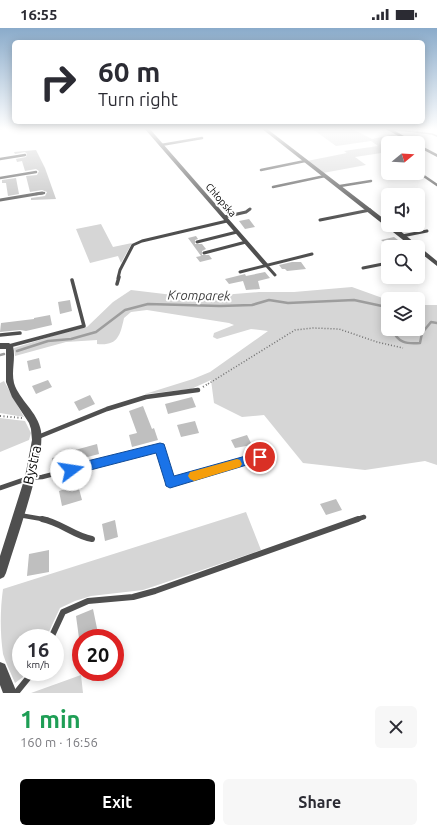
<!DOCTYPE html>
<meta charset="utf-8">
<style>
body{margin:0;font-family:Ubuntu,sans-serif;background:#f7f7f7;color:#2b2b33;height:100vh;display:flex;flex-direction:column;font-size:15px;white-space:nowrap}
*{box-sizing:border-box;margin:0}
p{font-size:13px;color:#7c7c81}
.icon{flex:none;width:22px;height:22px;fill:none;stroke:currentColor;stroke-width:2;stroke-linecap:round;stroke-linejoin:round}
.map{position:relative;height:665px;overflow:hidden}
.sheet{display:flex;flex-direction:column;background:#fff;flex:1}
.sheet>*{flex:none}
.banner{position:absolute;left:12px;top:12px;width:413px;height:84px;border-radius:6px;box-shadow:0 2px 10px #0003;background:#fff;color:#2b2b33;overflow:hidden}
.needle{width:26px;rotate:72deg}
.controls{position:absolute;left:381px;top:108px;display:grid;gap:8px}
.controls a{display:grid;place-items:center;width:44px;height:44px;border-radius:6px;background:#fff;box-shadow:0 2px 10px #0003;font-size:20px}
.speed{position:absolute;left:12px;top:601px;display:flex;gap:8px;font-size:20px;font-weight:700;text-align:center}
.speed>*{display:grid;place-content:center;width:52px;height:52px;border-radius:50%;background:#fff;box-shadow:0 2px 10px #0003;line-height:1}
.speed small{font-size:10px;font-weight:400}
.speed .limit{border:6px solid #d22;background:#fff;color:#111}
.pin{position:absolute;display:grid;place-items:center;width:34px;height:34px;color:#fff;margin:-17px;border:2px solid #fff;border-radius:50%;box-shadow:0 1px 4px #0007}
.me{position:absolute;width:44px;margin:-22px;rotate:76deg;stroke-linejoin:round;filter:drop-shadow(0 0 3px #0008)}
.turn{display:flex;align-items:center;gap:14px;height:84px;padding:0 20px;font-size:18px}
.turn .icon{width:52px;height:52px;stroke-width:2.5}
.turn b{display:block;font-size:28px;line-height:34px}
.round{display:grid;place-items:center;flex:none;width:42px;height:42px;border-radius:6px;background:#f7f7f7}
.headline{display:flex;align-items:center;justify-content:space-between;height:68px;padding:0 20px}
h1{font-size:24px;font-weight:700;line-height:30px;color:#1e9e55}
.primary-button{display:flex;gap:8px;margin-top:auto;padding:8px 20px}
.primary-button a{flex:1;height:46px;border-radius:6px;background:#000;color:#fff;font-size:16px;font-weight:700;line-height:46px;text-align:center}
.primary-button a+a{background:#f7f7f7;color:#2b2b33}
.status{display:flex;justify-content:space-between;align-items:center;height:28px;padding:0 20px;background:#fff;direction:ltr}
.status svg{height:11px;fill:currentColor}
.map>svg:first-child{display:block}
.green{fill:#d6d6d6}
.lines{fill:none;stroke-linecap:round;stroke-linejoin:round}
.stream-far1{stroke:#9d9d9d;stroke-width:1.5}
.stream{stroke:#9d9d9d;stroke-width:2.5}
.building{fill:#bfbfbf}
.path-far1{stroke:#717171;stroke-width:1.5;stroke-dasharray:1 2;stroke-linecap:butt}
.path{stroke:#717171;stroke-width:2;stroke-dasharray:1 2.5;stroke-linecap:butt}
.service-far4{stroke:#4f4f4f;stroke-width:2.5}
.service-far3{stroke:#4f4f4f;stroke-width:3}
.service-far2{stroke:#4f4f4f;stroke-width:3.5}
.service-far1{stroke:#4f4f4f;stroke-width:4.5}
.service{stroke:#4f4f4f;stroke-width:6}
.minor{fill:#4f4f4f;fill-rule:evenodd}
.route{fill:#1a73e8;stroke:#114b97}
.slow{fill:#f59e0b}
.labels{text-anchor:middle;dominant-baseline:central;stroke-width:4;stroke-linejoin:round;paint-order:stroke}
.far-street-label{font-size:10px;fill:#000;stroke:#fff}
.water-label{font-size:13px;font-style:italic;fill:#3e3e3e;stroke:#fff}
.near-street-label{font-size:14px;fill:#000;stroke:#fff}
</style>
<div class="status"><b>16:55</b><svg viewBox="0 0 49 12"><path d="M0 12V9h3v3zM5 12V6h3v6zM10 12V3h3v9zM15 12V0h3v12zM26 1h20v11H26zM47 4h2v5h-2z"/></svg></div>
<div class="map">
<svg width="437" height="665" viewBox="0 0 437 665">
<rect width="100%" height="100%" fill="#fff"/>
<!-- green -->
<path class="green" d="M311,100H350L372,111L396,106L411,115H388V124L355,129L366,137L323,145L307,133L347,125L344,123L378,118L371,113L336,118Z
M101,196L113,219L132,215L121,235L118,228L90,235L76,201Z
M352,259L388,272V301H418V277H437V437L425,433L365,442L303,435L264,387L242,389L214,375L211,352L191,361L145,366L193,351L210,344L268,303L251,301L217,311L213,309L214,305L234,297L229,295L147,282L131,284L124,290C120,309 117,318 97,316V312L66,314L15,328L14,320L62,305L87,299L113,274L131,262L173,267L209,268L259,264H294Z
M4,353L24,389L0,385V355Z
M0,390L25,393L31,405L29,412L0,424Z
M246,484L261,522L143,562L91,568L75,573L60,580L46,610H21V644H27L23,649L15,655C11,645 6,636 3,626C0,605 0,582 3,561Z
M81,647L83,665H31Z"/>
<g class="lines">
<!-- stream-far1 -->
<path class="stream-far1" d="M390,101L432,106L437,108"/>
<!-- stream -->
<path class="stream" d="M392,301C398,315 406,316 420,315L422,305L431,294L437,295
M17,323L48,313L71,311L96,304L125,282L148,276L220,278L252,277L269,272L288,275L354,272L382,278L388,283
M0,327L4,326"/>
</g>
<!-- building -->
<path class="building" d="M36,122L45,140L56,171L31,172V170L45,168L47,164L42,162L30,164L26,148L37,147L39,143L36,141L25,143L22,133L17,134L16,131L26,129L27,126L25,124L15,126L14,124Z
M16,150L19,166L8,168L6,155H2V152Z
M249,191L255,199L245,201L239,193Z
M196,208L198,211L195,212V216H202L206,221L202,223V227H209L212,231L200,234L196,229L201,228L188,210Z
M394,209L402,215L389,218L381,212Z
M292,234H301L306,241L287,243L285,241H282L279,237Z
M265,244L270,250L258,253L260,261L246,262L243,253L229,256L225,251L245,246L246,248Z
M70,272L72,283L60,286L58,274Z
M50,287L52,297L26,303L20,302L0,304L1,295L34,291V290Z
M39,330L41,340L29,343L27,333Z
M48,352L52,359L36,366L32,358Z
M90,367L95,376L79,383L74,374Z
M192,369L196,379L168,386L165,376Z
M143,378L152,401L154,400L158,412L132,419L129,407L137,405L129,383Z
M195,393L199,405L181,409L177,397Z
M247,407L252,417L235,420L231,412Z
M97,416L99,426L76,432L75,422Z
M61,428L62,437L53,439L52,430Z
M78,457L82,472L62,478L59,463Z
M336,471L342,482L326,487L320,476Z
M115,492L118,509L105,513L102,496Z
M49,522V544L27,548L29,526Z
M93,581L99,610H79L76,588Z"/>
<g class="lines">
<!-- path-far1 -->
<path class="path-far1" d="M208,356L295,302L313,300L339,301L377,314L403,320"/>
<!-- path -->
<path class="path" d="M203,359L209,355
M0,388L22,390"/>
<!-- service-far4 -->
<path class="service-far4" d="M161,117L202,110
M0,131L25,127
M261,142L305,133
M418,144L437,157
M0,150L36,144
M340,158L371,153
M273,159L325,148
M36,166L44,165"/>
<!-- service-far3 -->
<path class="service-far3" d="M0,172L42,165
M224,189L246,184L250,181
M320,192L370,182
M402,208L427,203
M197,214L237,204
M204,225L246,214
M418,228L426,227
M266,237L275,247
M363,240L388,235
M240,244L312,226
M118,250L120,242L133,217L142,213L227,193"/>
<!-- service-far2 -->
<path class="service-far2" d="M117,256L119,249
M0,307L20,305
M9,318L84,298L72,252"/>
<!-- service-far1 -->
<path class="service-far1" d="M38,409L107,381L146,369L198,362
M0,460L29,450L42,449L160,419L170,455L260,429
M19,487L48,492
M355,492L364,489"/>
<!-- service -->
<path class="service" d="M42,491C60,494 74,508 92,511
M51,610L63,584L88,573L133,569L155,563L358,491
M16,665L33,644"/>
<!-- minor -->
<path class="minor" d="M0,100H7L0,102Z
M144,100H149L268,236V238H264Z
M261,100H266L388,194V197H393L437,233V238L418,223V219H412Z
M384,100H390L416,115H411Z
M418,116L437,126V129L418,119Z
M0,315H9L13,318C16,330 11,343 14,355C19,372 38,384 41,403C43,420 37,440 33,457C25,487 15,516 6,545L4,549L0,551V528L25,449L32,412L31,401L29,395L12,369L6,354V321H0Z
M0,634L5,636L17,665H3L0,657Z"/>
</g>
<!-- sky -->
<linearGradient id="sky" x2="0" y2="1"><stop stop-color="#8aabca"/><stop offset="0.52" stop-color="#fff"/><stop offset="1" stop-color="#fff" stop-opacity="0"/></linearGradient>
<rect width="437" height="194" fill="url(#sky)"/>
<!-- route -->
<path class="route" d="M160,415L164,416L165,419L174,448L260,424L264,425L266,429L264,432L260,433L170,460L166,458L165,454L156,425L71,447L67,445L66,442L67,438L71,437Z"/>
<!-- slow -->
<path class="slow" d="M237,431L240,432L242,436L240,439L194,453L190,451L188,448L190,444L194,443Z"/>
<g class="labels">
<!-- far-street labels -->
<g class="far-street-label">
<text transform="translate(221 172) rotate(49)">Chłopska</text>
</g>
<!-- water labels -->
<g class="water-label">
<text transform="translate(199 267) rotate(1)">Kromparek</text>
</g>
<!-- near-street labels -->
<g class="near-street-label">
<text transform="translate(32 437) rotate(-77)">Bystra</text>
</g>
</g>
</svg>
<div class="controls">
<a><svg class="needle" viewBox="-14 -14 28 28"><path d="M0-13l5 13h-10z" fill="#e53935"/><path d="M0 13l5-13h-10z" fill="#7c7c81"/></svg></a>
<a><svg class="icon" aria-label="sound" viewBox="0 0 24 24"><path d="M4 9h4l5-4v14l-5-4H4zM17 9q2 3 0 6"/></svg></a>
<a><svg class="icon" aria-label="search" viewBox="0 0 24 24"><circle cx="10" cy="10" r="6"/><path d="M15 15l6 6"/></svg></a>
<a><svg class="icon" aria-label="layers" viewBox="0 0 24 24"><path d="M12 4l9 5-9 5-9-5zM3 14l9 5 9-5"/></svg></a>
</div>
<div class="speed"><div>16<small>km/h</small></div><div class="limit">20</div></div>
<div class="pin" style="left:260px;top:429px;background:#d93025"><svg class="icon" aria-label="arrive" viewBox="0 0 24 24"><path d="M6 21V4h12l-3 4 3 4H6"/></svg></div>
<svg class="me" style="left:71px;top:442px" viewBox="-20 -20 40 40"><circle r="19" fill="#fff"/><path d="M0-13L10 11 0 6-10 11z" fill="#1a73e8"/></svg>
<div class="banner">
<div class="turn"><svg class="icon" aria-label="right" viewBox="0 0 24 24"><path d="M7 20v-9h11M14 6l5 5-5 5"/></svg><div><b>60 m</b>Turn right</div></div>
</div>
</div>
<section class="sheet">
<div class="headline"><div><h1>1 min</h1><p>160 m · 16:56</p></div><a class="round"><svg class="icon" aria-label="close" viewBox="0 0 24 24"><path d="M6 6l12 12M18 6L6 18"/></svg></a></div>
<div class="primary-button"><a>Exit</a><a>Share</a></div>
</section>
